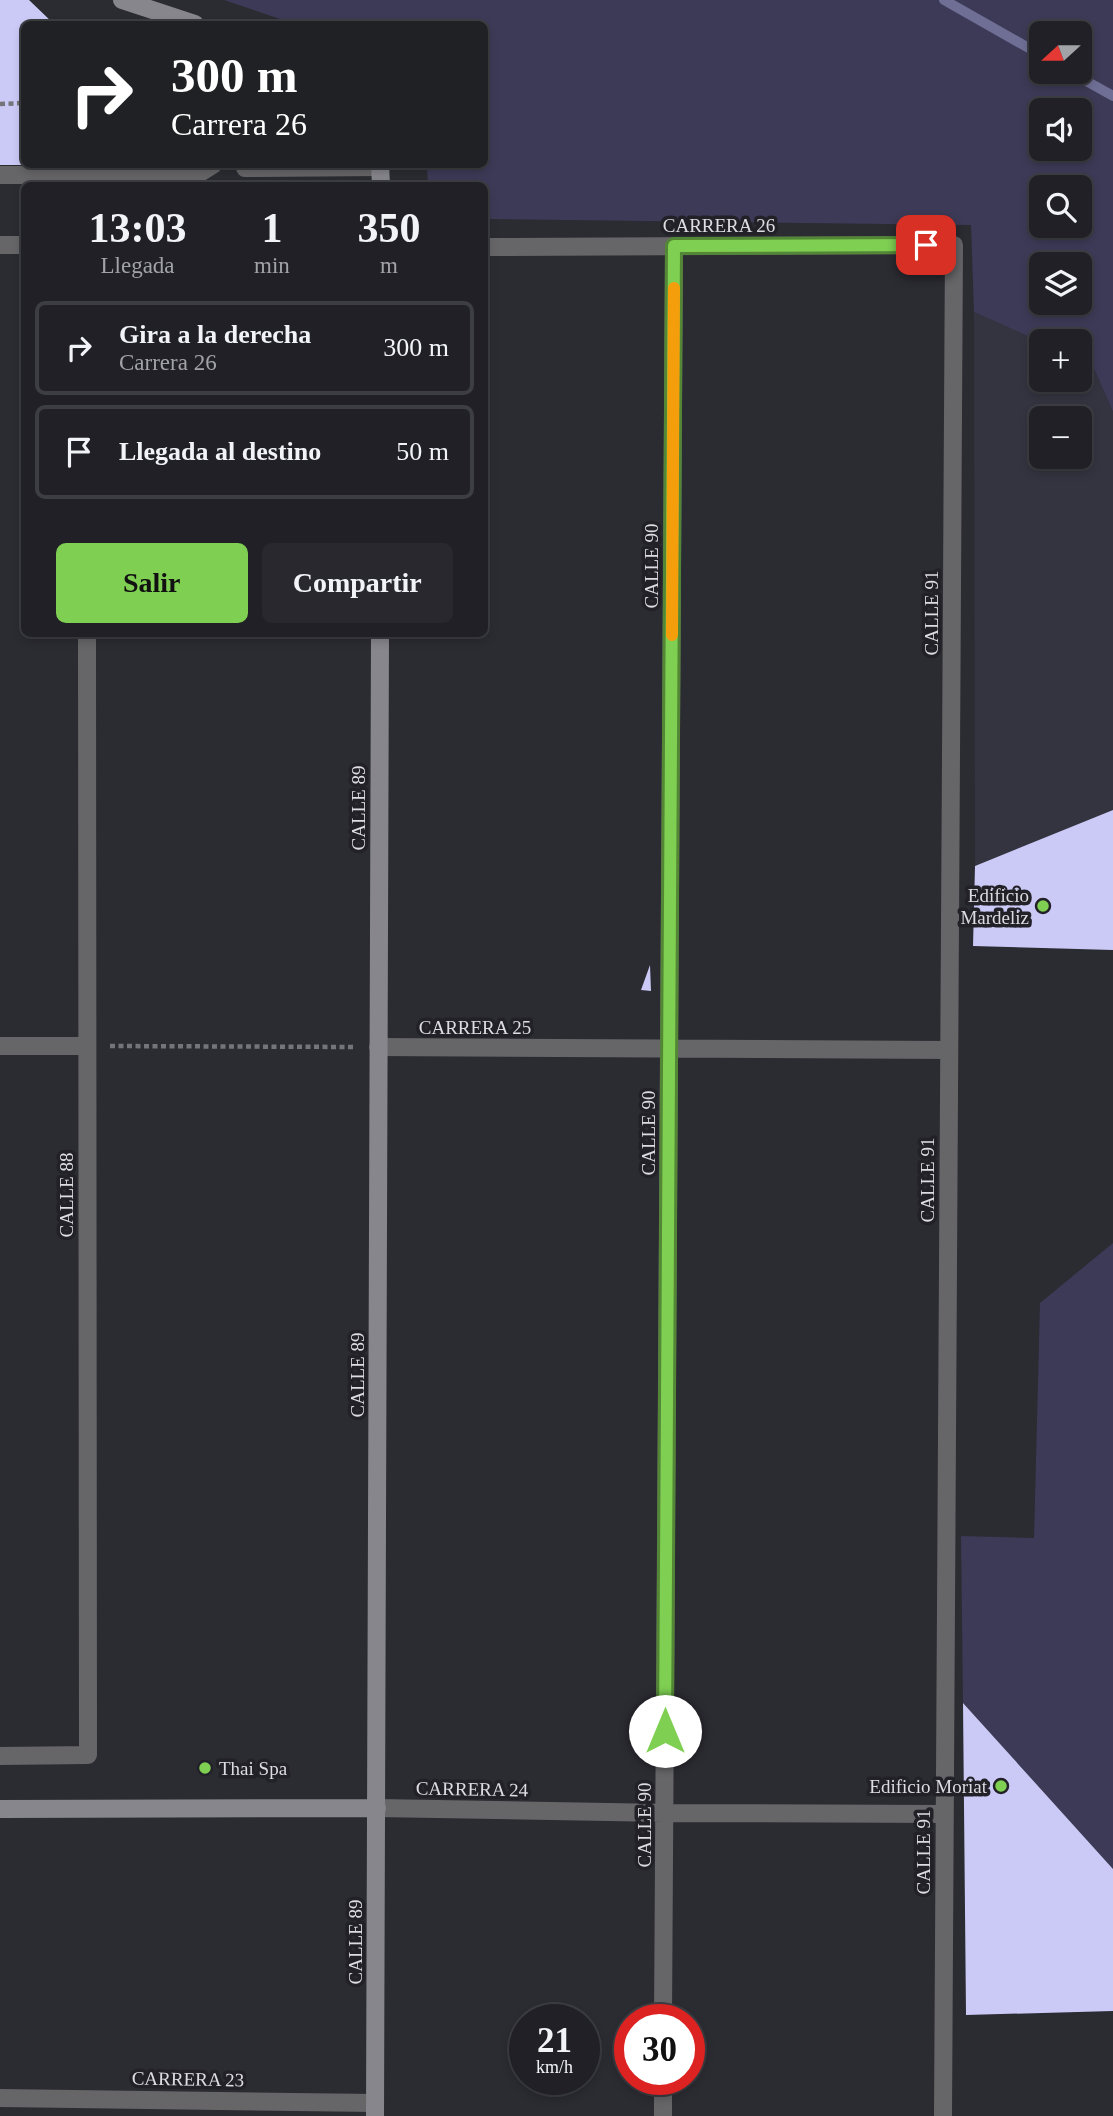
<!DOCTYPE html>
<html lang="es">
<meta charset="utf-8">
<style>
body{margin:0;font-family:"Times New Roman",serif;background:#28282e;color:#f1f3f6;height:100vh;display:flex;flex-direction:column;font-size:26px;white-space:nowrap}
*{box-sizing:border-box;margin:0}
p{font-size:23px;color:#a2a3a7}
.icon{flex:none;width:38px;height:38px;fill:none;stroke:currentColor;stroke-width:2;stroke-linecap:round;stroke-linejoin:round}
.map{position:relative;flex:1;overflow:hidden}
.side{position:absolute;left:21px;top:182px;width:467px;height:455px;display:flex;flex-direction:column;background:#202026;border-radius:10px;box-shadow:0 4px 10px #0003,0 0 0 2px #3d3e43}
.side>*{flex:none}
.banner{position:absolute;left:21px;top:21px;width:467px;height:147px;border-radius:10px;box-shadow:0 4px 10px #0003,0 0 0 2px #3d3e43;background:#202124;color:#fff;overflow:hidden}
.needle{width:46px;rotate:249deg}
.controls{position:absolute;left:1029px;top:21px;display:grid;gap:14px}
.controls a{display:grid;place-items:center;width:63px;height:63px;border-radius:10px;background:#202026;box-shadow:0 4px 10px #0003,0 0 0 2px #3d3e43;font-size:35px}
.speed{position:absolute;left:509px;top:2004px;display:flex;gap:14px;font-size:35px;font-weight:700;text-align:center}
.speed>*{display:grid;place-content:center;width:91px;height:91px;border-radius:50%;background:#202026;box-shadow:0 4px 10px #0003,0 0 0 2px #3d3e43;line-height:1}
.speed small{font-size:18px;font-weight:400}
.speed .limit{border:10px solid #d22;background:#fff;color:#111}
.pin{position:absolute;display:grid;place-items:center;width:60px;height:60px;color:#fff;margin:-30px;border-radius:14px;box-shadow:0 4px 10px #0006}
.me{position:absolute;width:77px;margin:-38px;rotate:0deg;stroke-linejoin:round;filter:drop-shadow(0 0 5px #0008)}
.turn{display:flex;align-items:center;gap:24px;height:147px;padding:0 35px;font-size:32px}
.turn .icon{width:91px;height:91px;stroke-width:2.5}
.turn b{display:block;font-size:49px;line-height:60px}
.eta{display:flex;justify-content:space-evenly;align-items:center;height:119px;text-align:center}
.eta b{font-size:42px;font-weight:800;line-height:49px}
.action{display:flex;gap:14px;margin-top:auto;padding:14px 35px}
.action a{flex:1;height:80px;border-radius:10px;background:#7fd052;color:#111;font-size:28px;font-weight:800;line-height:80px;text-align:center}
.action a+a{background:#28282e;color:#f1f3f6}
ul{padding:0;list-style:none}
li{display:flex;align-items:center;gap:21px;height:94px;margin:0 14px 10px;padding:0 21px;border:4px solid #3d3e43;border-radius:10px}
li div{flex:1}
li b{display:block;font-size:26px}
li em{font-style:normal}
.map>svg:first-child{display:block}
.built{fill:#343440;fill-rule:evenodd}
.green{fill:#3c3a56;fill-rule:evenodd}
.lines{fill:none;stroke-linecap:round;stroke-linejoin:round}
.stream{stroke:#6f6e95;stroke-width:10}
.building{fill:#cbcaf6}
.path{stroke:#74747a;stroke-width:4.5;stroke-dasharray:5 3.5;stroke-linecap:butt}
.lane{stroke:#666669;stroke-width:18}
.street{stroke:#666669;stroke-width:18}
.secondary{stroke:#86868c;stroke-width:18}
.route-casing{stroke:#538735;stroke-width:18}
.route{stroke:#7fd052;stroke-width:12}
.slow{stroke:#f59e0b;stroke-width:12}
.poi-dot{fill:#7fd052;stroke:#222128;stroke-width:2.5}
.labels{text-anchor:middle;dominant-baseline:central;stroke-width:7;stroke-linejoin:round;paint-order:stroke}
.street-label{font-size:19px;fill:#dcdce1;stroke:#222128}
.poi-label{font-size:19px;fill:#dcdce1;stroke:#222128;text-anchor:end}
</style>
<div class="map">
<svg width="1113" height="2116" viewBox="0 0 1113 2116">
<rect width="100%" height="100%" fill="#2b2b32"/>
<!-- built -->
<path class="built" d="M974,312L1041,342V380H1080V359L1092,364L1113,412V810L975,866ZM1041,418H1080V457H1041Z"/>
<!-- green -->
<path class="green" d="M224,0H1113V412L1092,364L1080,359V341L1041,342L974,312L971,225L485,219V186L428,185L427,165L485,164V24H295ZM1041,33H1080V72H1041ZM1041,110H1080V149H1041ZM1041,187H1080V226H1041ZM1041,264H1080V303H1041Z
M1113,1243V1869L963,1703L961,1536L1034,1538L1040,1303Z"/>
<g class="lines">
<!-- stream -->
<path class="stream" d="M944,0L1041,55
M1070,72L1113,96"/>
</g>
<!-- building -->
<path class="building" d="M0,0H29L54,24H24V165H0Z
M1113,810V950L973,946L975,866Z
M650,965L651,991L641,990Z
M963,1703L1113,1869V2011L966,2015Z"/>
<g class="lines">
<!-- path -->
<path class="path" d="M0,104L24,103
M110,1046L353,1047"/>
<!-- lane -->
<path class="lane" d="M245,168L381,167
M0,175H190L198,174L214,164"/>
<!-- street -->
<path class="street" d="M0,245H24
M485,247L954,245L943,2116
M0,1046H87
M378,1047L949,1050
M0,1756L88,1755L87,634
M377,1808L665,1813L944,1814
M663,2020L674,246
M0,2098L375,2103
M663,2116V2079"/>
<!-- secondary -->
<path class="secondary" d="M122,0L195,24
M380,164L381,186
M0,1809L377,1808
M375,2116L380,634"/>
</g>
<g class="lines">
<!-- route casing -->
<g class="route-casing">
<path id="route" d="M665,1731L674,246L926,245"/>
</g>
<!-- route -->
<use href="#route" class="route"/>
<!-- slow -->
<path class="slow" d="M672,635L674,288"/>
</g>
<!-- markers -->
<g class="poi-dot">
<circle cx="1043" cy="906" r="7"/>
<circle cx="205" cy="1768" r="7"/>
<circle cx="1001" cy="1786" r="7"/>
</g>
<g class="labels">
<!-- street labels -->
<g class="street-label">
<text x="719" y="225">CARRERA 26</text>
<text transform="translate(651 566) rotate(-90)">CALLE 90</text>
<text transform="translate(931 613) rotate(-90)">CALLE 91</text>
<text transform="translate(358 808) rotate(-90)">CALLE 89</text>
<text x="475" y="1027">CARRERA 25</text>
<text transform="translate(648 1133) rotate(-90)">CALLE 90</text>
<text transform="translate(927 1180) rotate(-90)">CALLE 91</text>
<text transform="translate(66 1195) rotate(-90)">CALLE 88</text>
<text transform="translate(357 1375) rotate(-90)">CALLE 89</text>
<text transform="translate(472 1789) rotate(1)">CARRERA 24</text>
<text transform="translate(644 1825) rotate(-90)">CALLE 90</text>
<text transform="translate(923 1852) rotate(-90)">CALLE 91</text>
<text transform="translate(355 1942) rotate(-90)">CALLE 89</text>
<text transform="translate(188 2079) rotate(1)">CARRERA 23</text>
</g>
<!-- poi labels -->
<g class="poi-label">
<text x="1029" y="895">Edificio<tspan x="1029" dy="22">Mardeliz</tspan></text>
<text x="219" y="1768" text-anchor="start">Thai Spa</text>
<text x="987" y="1786">Edificio Moriat</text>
</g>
</g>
</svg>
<div class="controls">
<a><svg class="needle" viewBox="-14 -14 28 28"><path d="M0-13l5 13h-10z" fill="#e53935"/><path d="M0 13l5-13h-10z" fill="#a2a3a7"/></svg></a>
<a><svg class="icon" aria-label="sound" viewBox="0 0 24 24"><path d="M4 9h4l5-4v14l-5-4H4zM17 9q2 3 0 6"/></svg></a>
<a><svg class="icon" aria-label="search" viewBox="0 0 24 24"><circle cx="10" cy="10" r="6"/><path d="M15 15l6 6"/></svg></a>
<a><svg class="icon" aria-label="layers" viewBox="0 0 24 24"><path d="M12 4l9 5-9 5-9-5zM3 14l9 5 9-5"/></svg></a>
<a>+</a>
<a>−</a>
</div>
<div class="speed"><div>21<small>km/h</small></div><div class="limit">30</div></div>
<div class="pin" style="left:926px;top:245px;background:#d93025"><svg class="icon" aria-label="arrive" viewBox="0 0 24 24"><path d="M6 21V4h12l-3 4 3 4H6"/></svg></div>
<svg class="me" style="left:665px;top:1731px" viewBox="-20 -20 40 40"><circle r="19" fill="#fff"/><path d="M0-13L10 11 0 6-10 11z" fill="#7fd052"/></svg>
<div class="banner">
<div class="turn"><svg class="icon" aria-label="right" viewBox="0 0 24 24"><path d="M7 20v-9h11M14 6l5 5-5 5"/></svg><div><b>300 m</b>Carrera 26</div></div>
</div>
<section class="side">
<div class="eta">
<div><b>13:03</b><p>Llegada</p></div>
<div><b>1</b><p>min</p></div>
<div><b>350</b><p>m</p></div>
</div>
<ul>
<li><svg class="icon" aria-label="right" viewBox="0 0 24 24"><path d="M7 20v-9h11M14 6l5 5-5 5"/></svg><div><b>Gira a la derecha</b><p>Carrera 26</p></div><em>300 m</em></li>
<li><svg class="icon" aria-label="arrive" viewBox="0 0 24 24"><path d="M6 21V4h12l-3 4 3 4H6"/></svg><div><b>Llegada al destino</b></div><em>50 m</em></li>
</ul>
<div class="action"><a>Salir</a><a>Compartir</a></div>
</section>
</div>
